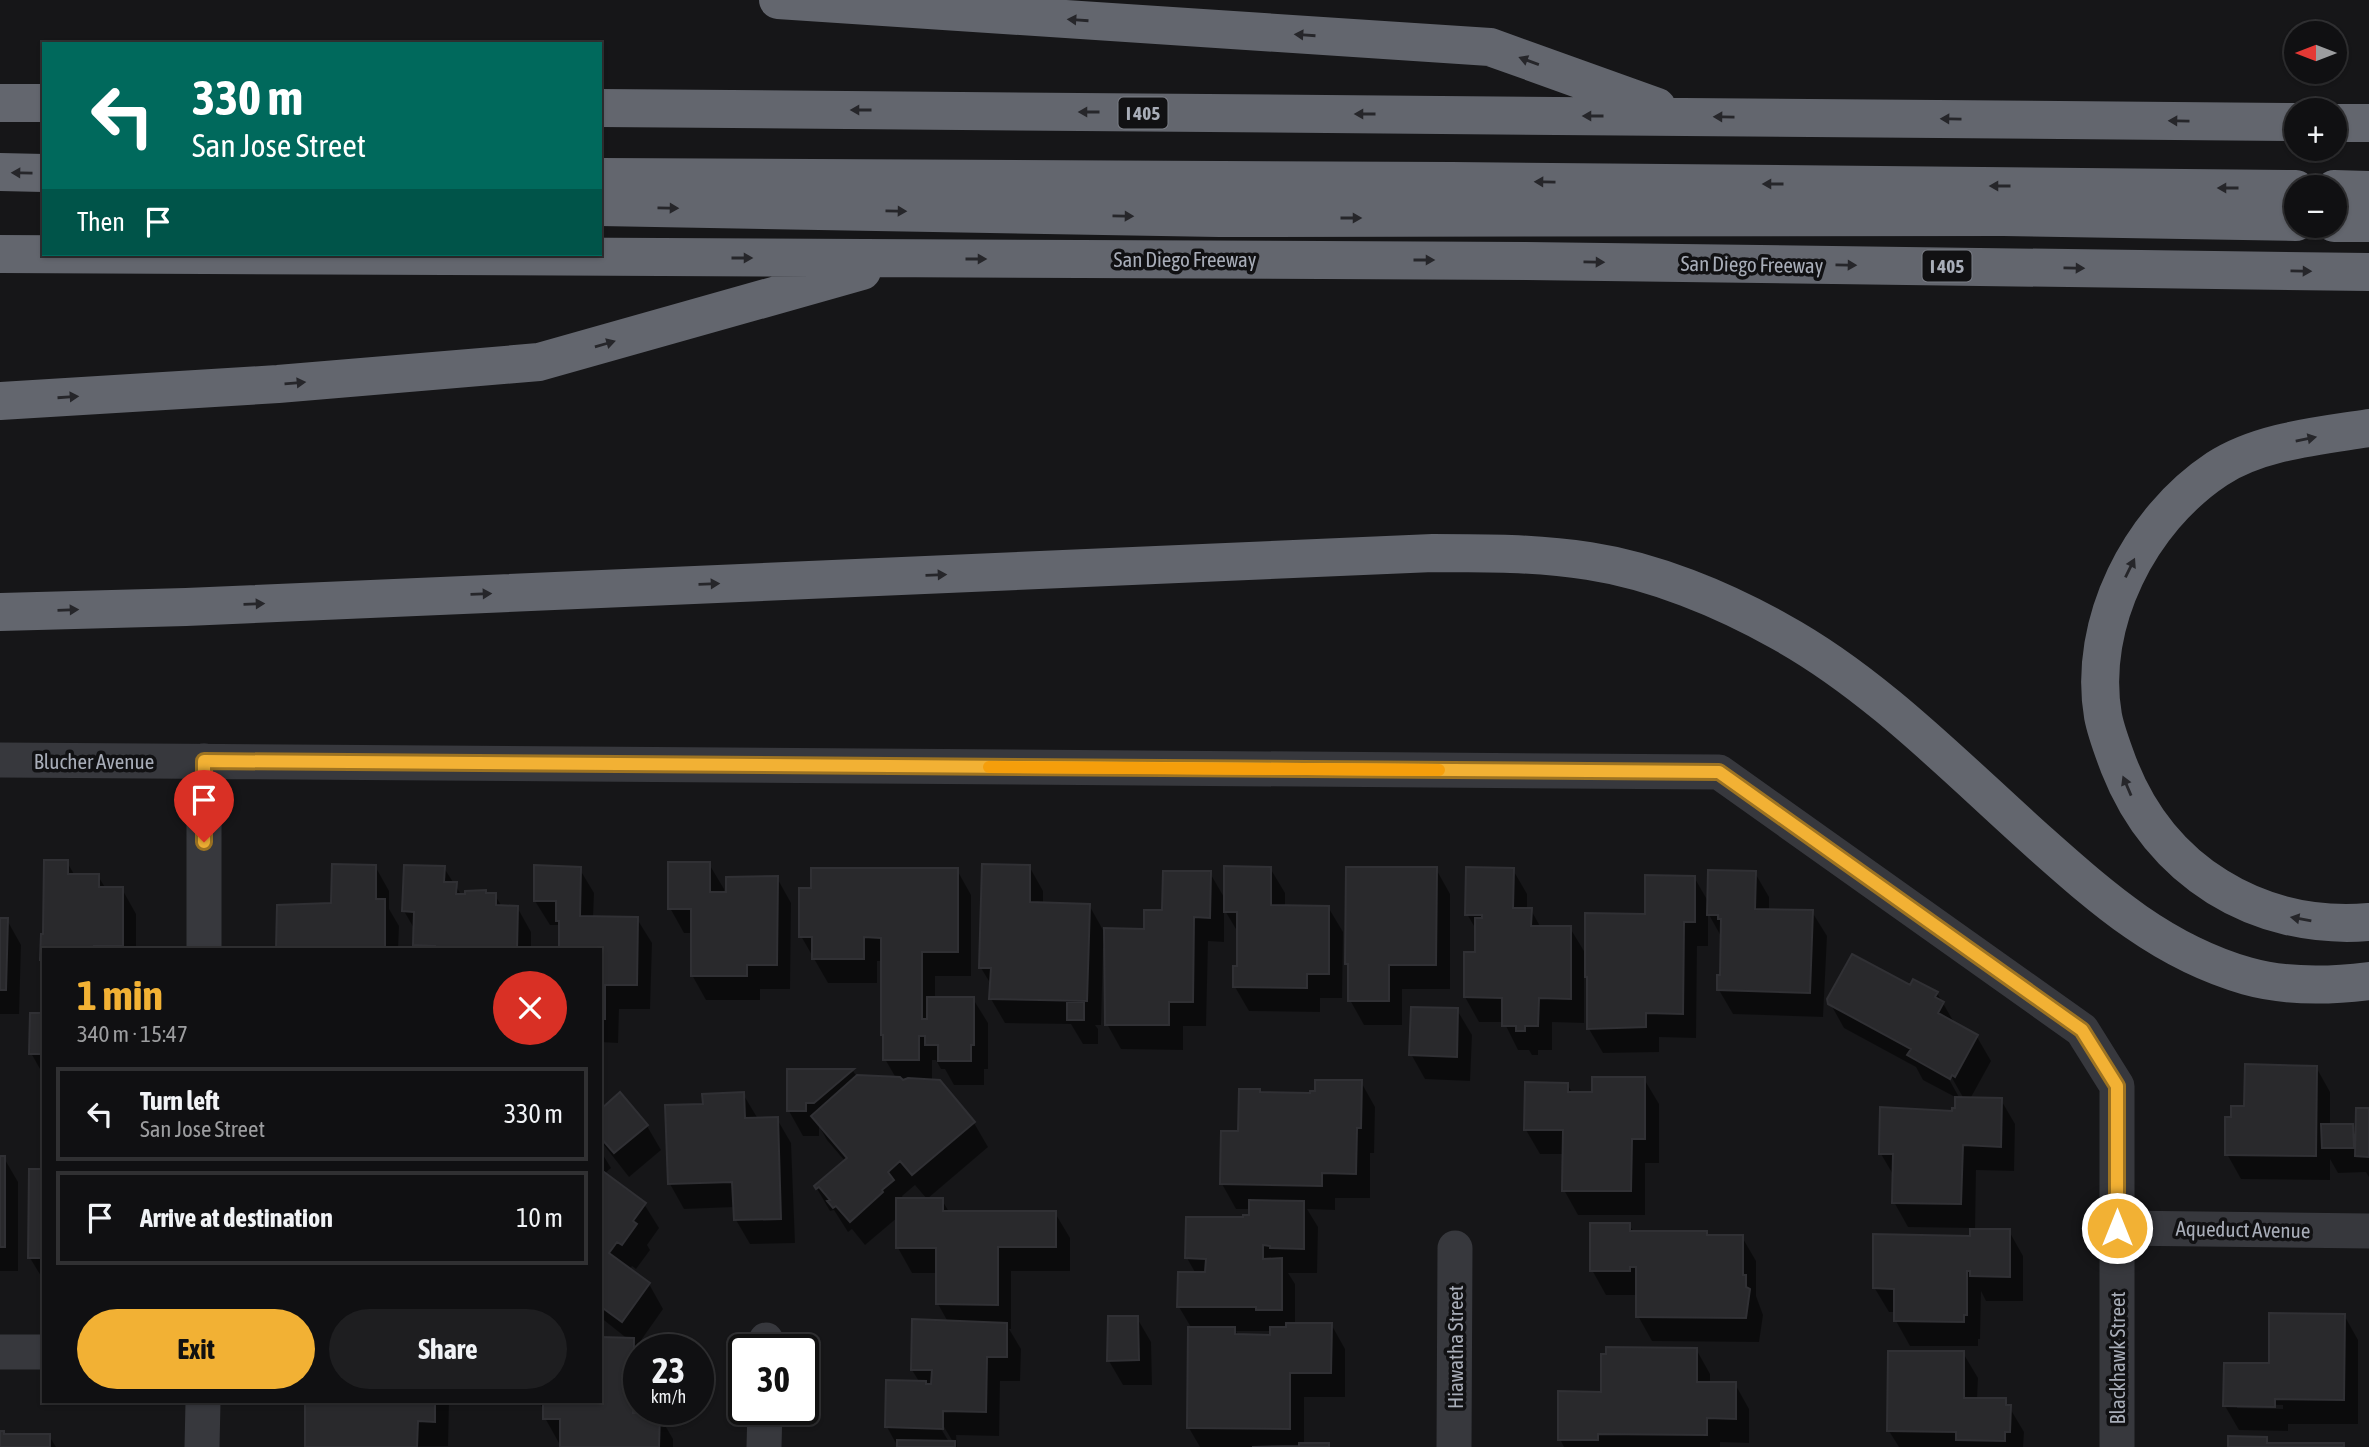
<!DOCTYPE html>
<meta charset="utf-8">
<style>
body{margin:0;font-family:"Asap Condensed",sans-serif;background:#1e1e20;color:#f1f3f6;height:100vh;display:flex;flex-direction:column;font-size:26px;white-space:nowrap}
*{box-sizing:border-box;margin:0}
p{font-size:23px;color:#9c9d9f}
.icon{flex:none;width:38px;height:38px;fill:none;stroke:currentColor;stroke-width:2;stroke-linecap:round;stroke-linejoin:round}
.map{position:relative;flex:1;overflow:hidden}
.details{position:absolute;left:42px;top:948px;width:560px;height:455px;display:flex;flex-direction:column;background:#101012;border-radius:0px;box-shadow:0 2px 5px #0004,0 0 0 2px #303032}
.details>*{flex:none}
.banner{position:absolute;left:42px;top:42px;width:560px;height:214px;border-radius:0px;box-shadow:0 2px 5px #0004,0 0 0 2px #303032;background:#00695c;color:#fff;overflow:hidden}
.needle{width:46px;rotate:270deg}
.tools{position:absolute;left:2284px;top:21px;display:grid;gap:14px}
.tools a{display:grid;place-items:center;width:63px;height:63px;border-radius:50%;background:#101012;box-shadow:0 2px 5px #0004,0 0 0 2px #303032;font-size:35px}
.speed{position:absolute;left:623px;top:1334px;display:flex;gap:14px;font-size:35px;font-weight:700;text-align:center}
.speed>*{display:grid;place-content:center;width:91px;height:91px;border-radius:50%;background:#101012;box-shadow:0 2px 5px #0004,0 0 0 2px #303032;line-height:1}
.speed small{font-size:18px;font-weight:400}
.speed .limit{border:4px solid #111;border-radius:10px;background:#fff;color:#111}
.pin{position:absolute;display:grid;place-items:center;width:60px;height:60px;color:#fff;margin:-72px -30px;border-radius:50% 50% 50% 0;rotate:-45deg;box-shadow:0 0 7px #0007}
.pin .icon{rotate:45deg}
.me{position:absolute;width:77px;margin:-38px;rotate:0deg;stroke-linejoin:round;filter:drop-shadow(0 0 5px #0008)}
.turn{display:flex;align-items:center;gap:24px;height:147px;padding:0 35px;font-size:32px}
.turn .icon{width:91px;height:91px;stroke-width:2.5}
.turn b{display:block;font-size:49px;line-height:60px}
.then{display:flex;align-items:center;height:66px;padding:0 35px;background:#0003;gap:14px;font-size:26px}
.round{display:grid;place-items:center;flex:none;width:74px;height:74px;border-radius:37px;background:#1e1e20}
.headline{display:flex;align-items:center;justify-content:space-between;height:119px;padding:0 35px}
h1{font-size:42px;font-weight:700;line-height:52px;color:#f2b134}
.button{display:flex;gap:14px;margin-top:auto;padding:14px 35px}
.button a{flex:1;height:80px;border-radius:42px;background:#f2b134;color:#111;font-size:28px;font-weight:700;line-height:80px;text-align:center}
.button a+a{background:#1e1e20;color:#f1f3f6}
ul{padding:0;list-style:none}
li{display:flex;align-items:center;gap:21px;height:94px;margin:0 14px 10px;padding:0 21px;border:4px solid #303032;border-radius:0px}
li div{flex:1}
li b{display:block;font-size:26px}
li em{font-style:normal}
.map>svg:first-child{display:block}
.shadow{fill:#0007;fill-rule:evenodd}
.building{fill:#29292c;stroke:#303034;stroke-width:2}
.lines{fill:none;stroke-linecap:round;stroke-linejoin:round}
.minor{stroke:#37383d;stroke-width:35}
.motorway{stroke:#63666e;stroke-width:38}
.oneway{fill:#26262a}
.route-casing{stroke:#9d7322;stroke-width:18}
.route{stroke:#f2b134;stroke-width:12}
.slow{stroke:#f59e0b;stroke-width:12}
.labels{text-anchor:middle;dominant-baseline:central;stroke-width:7;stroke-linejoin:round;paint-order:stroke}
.shield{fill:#111113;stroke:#7b7e86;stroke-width:2}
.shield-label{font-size:19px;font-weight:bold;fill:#a8adb8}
.street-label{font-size:21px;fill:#a8adb8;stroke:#111113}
</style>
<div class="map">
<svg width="2369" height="1447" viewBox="0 0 2369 1447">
<rect width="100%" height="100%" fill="#161618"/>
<!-- shadow -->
<path class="shadow" d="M67,862L75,876H98L106,889H122L136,914V950H44V963L42,960V936Z
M709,864L724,889V893L777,878L791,903L790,989H760V1000H706L692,975V933H684L670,908Z
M375,866L389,891V909L399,926L398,950H278L279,907L333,905Z
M1029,866L1043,891V905H1089L1103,930H1146L1164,912L1210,873L1225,899L1270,868L1285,893V907H1328L1343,932L1342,998H1320V1012L1249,1011L1235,987L1239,968V934L1224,909V942L1208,941L1206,1026H1183V1050L1121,1049L1107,1024L1106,948H1103L1101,1025H1095L1098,1029V1044H1083L1071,1024L1005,1023L991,999L992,986L981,968Z
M444,868L462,896L495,895L502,907H517L531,932V950H418L415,945V930L404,911Z
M579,868L594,893L593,918L637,919L652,943L650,1009H619L618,1043L600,1042V950H560L561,925H550L535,901Z
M1436,869L1450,894V989H1402V1025H1364L1350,1000V969L1347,964Z
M957,870L971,895V976H935V999H973L988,1023V1069H984V1085H954L945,1069H941L936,1060H932V1081L974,1123L988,1147L927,1199L915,1185L902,1196L904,1200H942L949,1212L1055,1213L1070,1238V1271H1011V1329H1009L1021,1349L1020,1381H1000L999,1436L956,1435L957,1447H898L887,1427L920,1383L912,1370L948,1322L938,1304V1273H912L898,1248V1217L865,1245L852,1229L848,1232L834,1210L830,1211L816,1187L845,1161L827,1140L819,1126V1136H803L789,1111L788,1071H853L857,1077L896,1078L885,1059L883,961H877V983H828L801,936ZM940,1420L953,1442H949L937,1422Z
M1513,870L1527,894V910H1531L1541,928H1570L1587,956L1647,916L1694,877L1709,903L1755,873L1769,897V911L1812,912L1827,936L1823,1017L1733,1014L1719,990L1722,977V938L1708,913V946H1697L1696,1038L1659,1037V1052L1603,1053L1589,1029V982L1584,974V1023L1552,1022V1050H1538V1055H1532L1529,1050H1518L1504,1022H1479L1465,997L1466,954H1476L1477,931L1467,914Z
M0,920H7L21,945L19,1014H0Z
M1911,987L1937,993L1955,1024L1977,1037L1991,1061L1970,1099L2001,1100L2015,1124L2014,1171L1976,1170L1975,1231H2009L2023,1256V1301H1986L1981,1291L1980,1339H1978V1346H1910L1896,1321V1312H1889L1874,1287L1971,1237V1228L1908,1227L1894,1202V1176L1881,1154L1954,1113L1957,1110V1098L1923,1080L1916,1067L1844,1028L1830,1003ZM1948,1071L1964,1099H1960L1945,1072Z
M1457,1010L1472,1035L1470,1081L1425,1079L1411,1054Z
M44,1015V1076L31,1053Z
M2316,1067L2330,1092V1126L2352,1125L2357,1134L2369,1110V1177L2366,1172L2338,1173L2330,1159V1180L2241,1179L2227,1154L2233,1119L2246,1108Z
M1644,1079L1659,1104V1163H1645V1215H1578L1564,1190V1154H1540L1526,1130L1567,1084L1573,1094H1594Z
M1361,1082L1375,1107L1374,1153H1370V1198H1335V1210L1307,1209L1318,1227L1317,1273H1288L1295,1284V1324H1331L1345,1349V1397H1304V1445L1329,1447H1200L1189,1428L1192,1329L1179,1307L1196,1274L1187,1258L1251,1217V1209H1236L1222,1184L1240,1133L1260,1094L1312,1095ZM1236,1331H1270L1272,1337L1239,1336Z
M743,1094L758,1119H777L791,1143L795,1243L750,1244L736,1220L735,1207L684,1209L670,1184L705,1106Z
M600,1109L647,1126L661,1150L629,1177L600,1140Z
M600,1150L611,1168L604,1174L644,1204L659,1228L647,1245L650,1250L636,1269L632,1266L629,1270L649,1284L663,1309L637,1346L639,1350V1409H646V1415H659L673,1439V1447H562V1443H559L545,1418V1412L539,1402H600L629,1340L600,1317Z
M0,1158H4L18,1182V1271H0Z
M44,1171V1281L30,1258Z
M1629,1225L1634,1232L1706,1233L1708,1237H1742L1756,1261V1296L1763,1315L1759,1342L1652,1341L1638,1316V1295H1606L1592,1270Z
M2344,1315L2358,1340V1424H2288V1431L2239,1430L2225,1406L2270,1365ZM2237,1404L2283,1405V1409L2237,1408Z
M1137,1318L1151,1342L1152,1385H1123L1109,1361Z
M1696,1349L1710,1374V1384H1735L1749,1409V1443L1720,1442V1447H1564L1560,1439L1602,1394L1608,1356Z
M1963,1353L1978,1378L1977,1399L2005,1400L2024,1432L2023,1447H1899L1889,1431Z
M347,1402H449L448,1446L307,1447L347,1405Z
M0,1433L5,1436H49L56,1447H0Z"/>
<!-- building -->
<path class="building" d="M44,860H68V874H99V887H123V946H94V950H44V960H40L41,934H43Z
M668,862H710V892H726V877L778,876L777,965H747V976H691V909H668Z
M332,864L376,865V899H385V950H276L277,905L331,903Z
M982,864L1030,865V902L1090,904L1087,1001L989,999L991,968H979Z
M404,865L445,866L444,882H457L456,894H465V891L486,890V893H496V905L518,906L517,950H435V946L413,945L414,912L402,911Z
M534,865L581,867L580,916L638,917L637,985H605V1019H600V950H559V921H556V901H534Z
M1224,866L1271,867V905L1329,906V974H1307V988L1233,987V966H1237V912H1224Z
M1346,867H1437L1436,965H1389V1001H1348V964H1345Z
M1466,867L1514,868L1513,908H1532L1531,926H1571V999L1539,998L1538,1026H1525V1031H1516V1026H1502V998L1464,997V952H1475V918H1482V915H1465Z
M811,868H958V952H922V1019H927V997H974V1045H971V1061H938V1045H925V1036H919V1060H883V1035H881V938L864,937V959H812V937H799V888H811Z
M1708,870L1756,871L1755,909L1813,910L1810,993L1717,990V975H1720L1721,919H1718V915H1707Z
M1163,871H1211L1210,918L1194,917L1193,1002H1169V1025H1105L1104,928L1144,929V910H1162Z
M1645,875L1695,876V922H1684L1683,1014L1646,1013V1027L1587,1029V977H1585V913L1645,914Z
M0,918H8L6,990H0Z
M1852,954L1910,985L1913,979L1938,992L1935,997L1944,1002L1938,1013L1978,1035L1955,1077L1952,1075L1950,1079L1907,1055L1911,1049L1828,1004L1827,999Z
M1067,1002H1084V1020H1067Z
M1411,1007L1458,1008L1457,1057L1409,1055Z
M30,1013H44V1054H29Z
M2245,1064L2317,1066L2316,1156L2225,1155V1117H2231V1106H2244Z
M787,1069H854L814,1103H806V1111H787Z
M857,1075L900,1077L903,1080L908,1078L940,1080L975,1122L912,1175L900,1161L888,1172L894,1180L882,1190L883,1192L850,1222L836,1206L833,1208L827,1201L830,1200L819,1187L816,1189L814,1186L847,1158L811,1116Z
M1592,1077H1645V1139H1632L1631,1191H1562L1563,1130H1524L1525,1082L1568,1083V1092H1592Z
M1315,1080H1362L1361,1128H1357L1356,1174L1322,1173V1186L1220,1184L1221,1131H1238L1239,1089H1260V1092L1310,1093V1091H1315Z
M620,1092L648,1125L614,1153L600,1137V1110Z
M744,1092L745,1118L778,1117L781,1219L734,1220L732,1182L668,1184L665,1105L703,1104L702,1094Z
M1955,1097L2002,1098L2001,1147L1963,1145L1961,1204L1892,1203L1893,1154H1879L1880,1107L1952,1111V1108H1955Z
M2356,1108H2369V1157L2355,1156Z
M2321,1124H2353L2354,1148H2322Z
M0,1156H5V1247H0Z
M29,1169H44V1258H28Z
M600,1169L646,1203L633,1221L637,1224L622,1245L617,1242L609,1253L650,1283L622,1322L600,1306Z
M896,1198H943V1211H1056V1247H998V1305L936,1304V1248H896Z
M1249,1200L1304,1201V1249L1270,1248V1246L1263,1245V1259L1282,1258V1310H1256V1307H1177L1178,1272H1205L1206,1259L1185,1258L1186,1217H1243V1215H1249Z
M1590,1223H1630V1231H1707V1235H1743V1275H1746V1287L1750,1289L1746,1318L1636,1317V1267H1630V1271H1590Z
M1970,1229H2010V1277L1970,1276V1271H1967V1315H1964V1322L1894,1321V1289L1873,1288V1234L1970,1236Z
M2269,1313L2345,1314L2344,1400L2275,1399V1407L2223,1406L2224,1363H2269Z
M1108,1316H1138L1139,1360L1107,1361Z
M912,1319L1007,1323V1357H987L986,1412L943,1411V1429L885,1427L886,1380L926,1381V1384H931L932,1370H911Z
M1286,1323H1332L1331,1373H1290V1429L1187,1428L1188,1327H1235V1334L1270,1335V1327H1286Z
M600,1337L634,1338L633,1413H660L659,1447H560V1419H543V1402H600Z
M1606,1347L1697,1348V1382H1736V1419L1707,1418V1435L1598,1434V1440H1558V1391L1601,1392V1354H1606Z
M1888,1351H1964V1398H2006V1405H2011L2010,1432H2005V1441L1956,1440V1432L1887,1431Z
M345,1402H435V1422L418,1421L417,1447H305V1403L345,1404Z
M0,1431H4V1434H50V1447H0Z
M2228,1436L2267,1437V1443H2344V1447H2228Z
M897,1440L955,1441V1447H897Z
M1299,1443H1329V1447H1252L1299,1446Z"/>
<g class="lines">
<!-- minor -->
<path class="minor" d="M0,760L1719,772L2082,1030L2117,1086V1447
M204,761V950
M2117,1228L2369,1231
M766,1349V1340
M0,1352H44
M202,1447L203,1402
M764,1447L765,1409
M1454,1447L1455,1248"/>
<!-- motorway -->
<path class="motorway" d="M778,0L1490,47L1657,107
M0,103H44
M600,108L2296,122
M2334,123H2369
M0,172L44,173
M600,177L1451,181L2296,189
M2334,189L2369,190
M600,207L1219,218L2003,217L2296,222
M2334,223H2369
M0,254L1526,261L2369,272
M0,401L278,384L539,362L862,271
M2369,428C2319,436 2260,441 2217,469C2140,520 2087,623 2103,716C2106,732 2113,750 2119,766C2160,871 2257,931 2369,922
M0,612L186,607L1433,553C1485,553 1537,553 1589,561C1654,571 1722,599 1779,631C1876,684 1959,771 2041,844C2104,900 2163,952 2247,976C2286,987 2329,986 2369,981"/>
</g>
<!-- one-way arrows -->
<defs><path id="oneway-solid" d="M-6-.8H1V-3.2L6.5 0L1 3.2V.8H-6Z" transform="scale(1.75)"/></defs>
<g class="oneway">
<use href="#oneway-solid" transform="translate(1078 20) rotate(-176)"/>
<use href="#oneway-solid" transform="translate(1305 35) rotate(-176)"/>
<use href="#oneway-solid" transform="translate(1529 61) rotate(-160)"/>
<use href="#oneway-solid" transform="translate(861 110) rotate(-180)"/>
<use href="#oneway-solid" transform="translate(1089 112) rotate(-180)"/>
<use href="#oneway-solid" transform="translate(1365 114) rotate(-180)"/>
<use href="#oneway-solid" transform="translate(1593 116) rotate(-180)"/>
<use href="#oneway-solid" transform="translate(1724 117) rotate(-179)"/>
<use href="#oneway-solid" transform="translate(1951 119) rotate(-179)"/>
<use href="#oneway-solid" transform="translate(2179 121) rotate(-179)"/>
<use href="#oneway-solid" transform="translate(22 173) rotate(-179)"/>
<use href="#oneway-solid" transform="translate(1545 182) rotate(-179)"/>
<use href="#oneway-solid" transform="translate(1773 184) rotate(-180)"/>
<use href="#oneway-solid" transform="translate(2000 186) rotate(-180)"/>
<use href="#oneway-solid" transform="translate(2228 188) rotate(-180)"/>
<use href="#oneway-solid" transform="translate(668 208) rotate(1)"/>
<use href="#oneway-solid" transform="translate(896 211) rotate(1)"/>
<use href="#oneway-solid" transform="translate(1123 216) rotate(1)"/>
<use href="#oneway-solid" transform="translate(1351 218)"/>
<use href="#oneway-solid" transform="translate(742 258)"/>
<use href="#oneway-solid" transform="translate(976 259)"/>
<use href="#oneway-solid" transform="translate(1424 260)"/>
<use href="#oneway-solid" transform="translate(1594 262) rotate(1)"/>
<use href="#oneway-solid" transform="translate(1846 265) rotate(1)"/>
<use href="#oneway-solid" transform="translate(2074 268) rotate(1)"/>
<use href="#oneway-solid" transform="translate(2301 271) rotate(1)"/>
<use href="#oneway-solid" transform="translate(605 344) rotate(-16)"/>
<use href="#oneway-solid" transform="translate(295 383) rotate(-5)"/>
<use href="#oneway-solid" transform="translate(68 397) rotate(-4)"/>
<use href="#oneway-solid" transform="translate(2306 439) rotate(-11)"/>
<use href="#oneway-solid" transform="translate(2130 568) rotate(-64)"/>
<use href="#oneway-solid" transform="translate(936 575) rotate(-2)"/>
<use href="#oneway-solid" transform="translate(709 584) rotate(-2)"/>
<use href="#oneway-solid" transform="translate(481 594) rotate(-2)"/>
<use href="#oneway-solid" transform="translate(254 604) rotate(-2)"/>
<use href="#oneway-solid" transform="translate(68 610) rotate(-2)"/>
<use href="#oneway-solid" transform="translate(2127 786) rotate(-113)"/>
<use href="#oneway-solid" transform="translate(2301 919) rotate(-170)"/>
</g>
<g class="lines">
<!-- route casing -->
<g class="route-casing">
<path id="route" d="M204,842V761L1719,772L2082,1030L2117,1086V1228"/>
</g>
<!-- route -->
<use href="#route" class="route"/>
<!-- slow -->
<path class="slow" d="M989,767L1439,770"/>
</g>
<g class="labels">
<!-- shield labels -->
<g class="shield">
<rect x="1118.5" y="97.5" width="49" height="31" rx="5"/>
<rect x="1922.5" y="250.5" width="49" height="31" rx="5"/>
</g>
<g class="shield-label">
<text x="1143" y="113">I 405</text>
<text x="1947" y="266">I 405</text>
</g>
<!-- street labels -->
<g class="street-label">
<text x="1185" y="259">San Diego Freeway</text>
<text transform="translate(1752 264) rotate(1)">San Diego Freeway</text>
<text x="94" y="761">Blucher Avenue</text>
<text transform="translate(2243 1229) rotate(1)">Aqueduct Avenue</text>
<text transform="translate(1455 1347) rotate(-90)">Hiawatha Street</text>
<text transform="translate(2117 1358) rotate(-90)">Blackhawk Street</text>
</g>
</g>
</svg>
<div class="tools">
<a><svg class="needle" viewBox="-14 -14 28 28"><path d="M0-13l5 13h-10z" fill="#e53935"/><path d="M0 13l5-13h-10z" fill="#9c9d9f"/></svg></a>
<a>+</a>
<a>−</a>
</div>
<div class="speed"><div>23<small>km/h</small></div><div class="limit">30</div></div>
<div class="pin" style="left:204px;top:842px;background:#d93025"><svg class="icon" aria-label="arrive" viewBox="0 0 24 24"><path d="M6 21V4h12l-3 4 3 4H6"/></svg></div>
<svg class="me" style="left:2117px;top:1228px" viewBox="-20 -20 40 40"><circle r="17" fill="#f2b134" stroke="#fff" stroke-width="3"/><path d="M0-11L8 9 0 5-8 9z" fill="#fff"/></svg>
<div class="banner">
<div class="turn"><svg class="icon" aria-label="left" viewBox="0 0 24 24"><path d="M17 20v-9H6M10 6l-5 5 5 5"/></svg><div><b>330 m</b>San Jose Street</div></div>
<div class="then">Then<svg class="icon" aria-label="arrive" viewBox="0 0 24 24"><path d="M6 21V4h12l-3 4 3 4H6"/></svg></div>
</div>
<section class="details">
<div class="headline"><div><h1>1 min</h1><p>340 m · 15:47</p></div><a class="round" style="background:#d93025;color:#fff"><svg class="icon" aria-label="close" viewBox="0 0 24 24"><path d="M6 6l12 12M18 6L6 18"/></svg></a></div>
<ul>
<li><svg class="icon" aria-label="left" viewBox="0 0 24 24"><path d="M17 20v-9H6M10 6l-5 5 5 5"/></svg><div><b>Turn left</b><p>San Jose Street</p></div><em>330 m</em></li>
<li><svg class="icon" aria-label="arrive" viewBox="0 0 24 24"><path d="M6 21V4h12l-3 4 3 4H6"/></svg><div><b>Arrive at destination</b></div><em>10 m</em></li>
</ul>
<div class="button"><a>Exit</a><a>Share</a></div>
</section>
</div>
